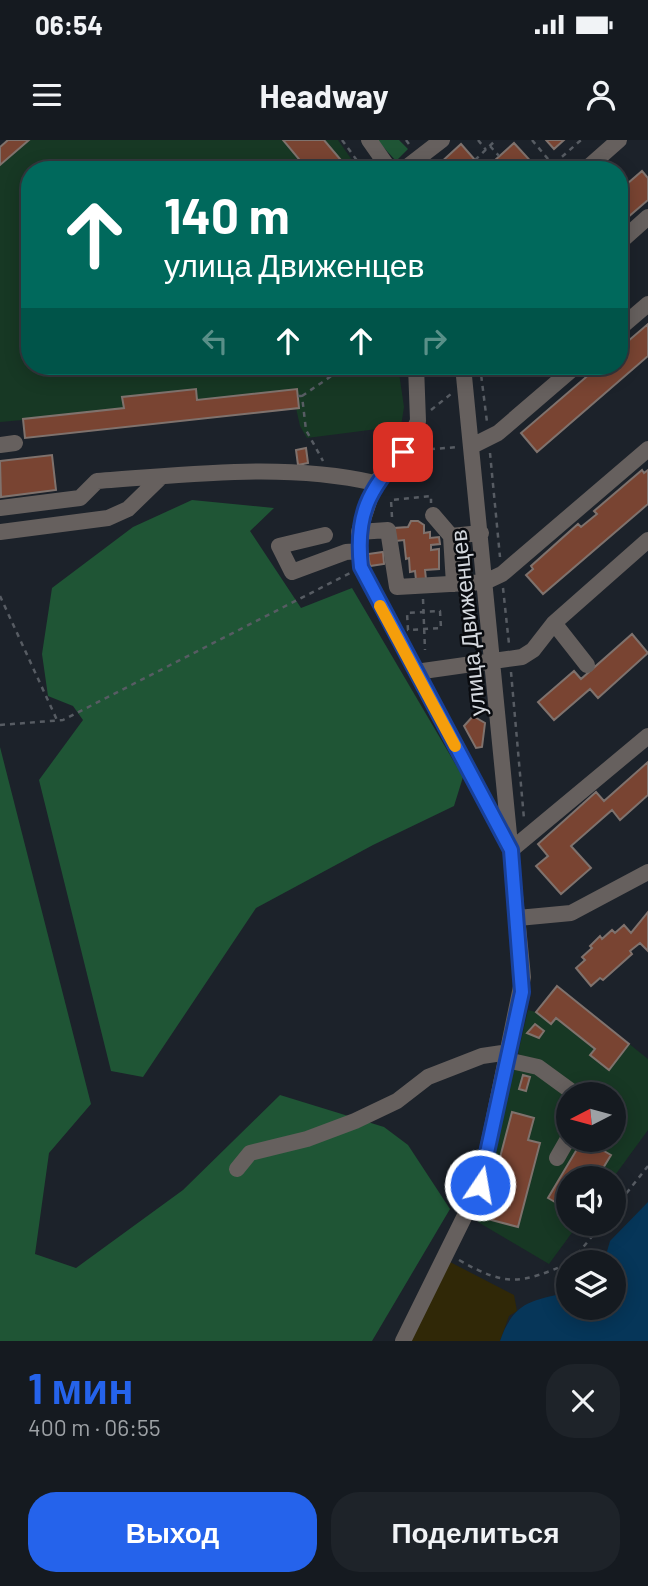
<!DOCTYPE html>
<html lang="ru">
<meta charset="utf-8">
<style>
body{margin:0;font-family:Barlow,sans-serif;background:#1e2329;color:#f1f3f6;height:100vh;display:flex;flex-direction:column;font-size:26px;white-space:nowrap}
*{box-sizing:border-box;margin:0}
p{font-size:23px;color:#9da1a5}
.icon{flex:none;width:38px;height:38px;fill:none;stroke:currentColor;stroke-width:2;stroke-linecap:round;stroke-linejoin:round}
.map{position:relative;height:1201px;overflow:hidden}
.details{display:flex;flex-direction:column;background:#151a20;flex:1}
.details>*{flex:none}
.top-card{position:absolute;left:21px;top:21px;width:607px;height:214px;border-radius:28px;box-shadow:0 4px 18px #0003,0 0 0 2px #34383e;background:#00695c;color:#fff;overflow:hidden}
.needle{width:46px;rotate:264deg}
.buttons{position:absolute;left:556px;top:942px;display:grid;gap:14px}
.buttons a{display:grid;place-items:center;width:70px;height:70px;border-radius:50%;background:#151a20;box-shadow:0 4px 18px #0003,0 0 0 2px #34383e;font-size:35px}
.pin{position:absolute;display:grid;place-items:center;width:60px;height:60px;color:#fff;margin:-30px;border-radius:14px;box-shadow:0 4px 10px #0006}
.me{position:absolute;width:77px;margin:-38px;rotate:12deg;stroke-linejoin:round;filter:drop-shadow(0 0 5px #0008)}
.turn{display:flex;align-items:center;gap:24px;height:147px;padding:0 28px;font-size:32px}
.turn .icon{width:91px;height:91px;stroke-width:2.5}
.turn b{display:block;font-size:49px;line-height:60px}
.lanes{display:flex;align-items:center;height:66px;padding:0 28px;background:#0003;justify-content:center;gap:35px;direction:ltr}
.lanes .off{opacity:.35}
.round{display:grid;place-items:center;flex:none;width:74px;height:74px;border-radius:28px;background:#1e2329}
.headline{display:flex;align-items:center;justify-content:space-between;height:119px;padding:0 28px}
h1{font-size:42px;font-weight:700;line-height:52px;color:#2563eb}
.primary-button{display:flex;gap:14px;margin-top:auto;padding:14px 28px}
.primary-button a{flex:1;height:80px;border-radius:28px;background:#2563eb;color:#fff;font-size:28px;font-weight:700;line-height:80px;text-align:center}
.primary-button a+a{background:#1e2329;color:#f1f3f6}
.status{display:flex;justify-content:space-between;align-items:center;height:49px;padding:0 35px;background:#151a20;direction:ltr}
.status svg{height:19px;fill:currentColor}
header{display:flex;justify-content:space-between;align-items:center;height:91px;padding:0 28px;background:#151a20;font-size:32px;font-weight:700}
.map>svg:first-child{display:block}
.green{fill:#173824;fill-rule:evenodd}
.forest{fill:#1f5535}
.sand{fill:#302807}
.water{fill:#063659}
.building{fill:#794432;stroke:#7f726d;stroke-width:2}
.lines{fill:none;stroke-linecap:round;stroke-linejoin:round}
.path{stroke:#575c63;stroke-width:2.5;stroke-dasharray:5 5;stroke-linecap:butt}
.minor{stroke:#66605e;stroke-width:16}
.route-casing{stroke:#184099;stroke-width:18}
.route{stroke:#2563eb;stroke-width:12}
.slow{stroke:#f59e0b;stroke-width:12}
.labels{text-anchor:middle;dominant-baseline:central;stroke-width:5;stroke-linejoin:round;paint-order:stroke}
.street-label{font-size:23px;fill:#d4d8de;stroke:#090b0f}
</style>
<div class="status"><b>06:54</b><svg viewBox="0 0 49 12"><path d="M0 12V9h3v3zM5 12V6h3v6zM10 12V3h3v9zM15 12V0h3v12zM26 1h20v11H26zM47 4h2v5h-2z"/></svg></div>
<header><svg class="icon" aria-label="menu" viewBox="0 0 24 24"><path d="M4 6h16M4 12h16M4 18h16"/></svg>Headway<svg class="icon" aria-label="person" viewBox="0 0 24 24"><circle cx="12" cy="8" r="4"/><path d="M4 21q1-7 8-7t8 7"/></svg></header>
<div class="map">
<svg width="648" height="1201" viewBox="0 0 648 1201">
<rect width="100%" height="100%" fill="#1c222a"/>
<!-- green -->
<path class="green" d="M29,0H338L359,30H30V226H398L404,267L401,286L307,298L300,286L296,268L25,298L23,280L0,282V25Z
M557,846L648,919V990L613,1038H569V1083H579L549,1124L478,1082L514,929L526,919L518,913L528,870L536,872ZM569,954H614V999H569Z"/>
<!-- forest -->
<path class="forest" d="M377,0H399L408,9L396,21Z
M192,360L274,368L250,391L301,468L352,448L463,637L454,666L373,705L256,768L143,937L111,931L39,640L83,580L73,566L48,556L42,514L52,448L133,387Z
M0,607L91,964L49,1013L35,1114L76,1128L183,1050L280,955L384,987L408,1005L450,1069L372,1201H0Z"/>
<!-- sand -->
<path class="sand" d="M450,1122L514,1155L517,1171L509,1176L500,1201H410Z"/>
<!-- water -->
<path class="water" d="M648,1062V1201H500C514,1161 531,1161 569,1152V1167H614V1122H604L610,1101Z"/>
<!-- building -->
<path class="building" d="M8,0H29L0,25V7Z
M283,0H324L340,19L327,30H308Z
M546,0H564L554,9Z
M514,3L535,26L531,30H484Z
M461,4L475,20L484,30H443L438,25Z
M642,31L648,38V60L620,84V50Z
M648,184V216L537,312L521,293L599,226H620V208Z
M196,249L197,260L297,249L299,268L25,298L23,279L124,268L122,257Z
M306,308L308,323L298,325L296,310Z
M52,315L56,350L1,357L0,321Z
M642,330L644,333L648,330V364L543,454L526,435L533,429L531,426L578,384L581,387L597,374L594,371Z
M411,381H418L424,385V393L430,392V398L439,397L440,404L431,405V410L439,409V429L425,430L426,439L416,440L415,431L410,432L409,418L406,419L404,400L396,401L394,388L408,387Z
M383,412L384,424L370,426L368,414Z
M632,494L648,513L598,558L590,549L554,580L538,562L574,531L581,539Z
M473,576L485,583L482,607L476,608L464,586Z
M648,622V655L620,680L612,670L571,706L591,728L561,754L536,726L548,716L538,704L596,652L604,661Z
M648,772V811L640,803L630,811L632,814L603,840L600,838L591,846L576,828L585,820L582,817L592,808L590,806L600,796L602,799L612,790L615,793L624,785L631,793Z
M557,846L629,904L609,930L590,915L595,909L556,878L551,884L536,872Z
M535,884L544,891L539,898L527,893Z
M523,935L530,937L526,951L519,949Z
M512,972L534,978L528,1000L540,1003L518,1087L484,1078Z
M583,999L611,1015L597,1038H569V1070L548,1058Z"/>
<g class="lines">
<!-- path -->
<path class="path" d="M342,0L364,30
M406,0L411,7
M478,0L486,10
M532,0L553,25
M490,6L499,16
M475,20L496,0
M556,23L573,28
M547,30L581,0
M480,226L487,282
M298,256H302L306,290L323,321
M302,256L346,226
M431,270L451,254
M420,310L458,307
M490,313L500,417
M392,377L391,360L431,356V363
M503,448L509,504
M0,456L57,580
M423,459L425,510
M440,471L441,488L408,490L407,473Z
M511,532L524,679
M0,585L63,580L350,433
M614,1069L648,1026
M459,1120C506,1147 521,1144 569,1123
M571,1122L603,1083"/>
<!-- minor -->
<path class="minor" d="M369,0L390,30
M403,30L442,0
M585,30L619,0
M620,102L648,77
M620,188L648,164
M416,226L418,281L403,312L375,343L359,392L361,427L511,710L648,596
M0,305L15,303
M472,306L498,293L576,226
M0,368L80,358L97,341C189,335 283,322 375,343
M433,375L451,396
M0,392L108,378L128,369L161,337
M359,392L388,390L397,447L485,442L502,434L648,309
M325,395L279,406L292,432L346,412L359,411
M454,444L451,396L481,393
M554,483L587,525
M416,532L522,517L533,510L554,483L648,400
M518,778L571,773L648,732
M507,920L538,927L575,954
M557,1018L569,997
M237,1029L250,1013L307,999L355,981L397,961L428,937L482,916L509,912
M403,1201L480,1045L523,837L463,226"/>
</g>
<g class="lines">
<!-- route casing -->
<g class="route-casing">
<path id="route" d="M403,312C369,349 355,375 361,427L511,710L522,852L480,1045"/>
</g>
<!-- route -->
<use href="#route" class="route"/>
<!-- slow -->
<path class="slow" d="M380,466L455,606"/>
</g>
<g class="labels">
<!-- street labels -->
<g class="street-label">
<text transform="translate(467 483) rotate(-96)">улица Движенцев</text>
</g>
</g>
</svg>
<div class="buttons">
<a><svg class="needle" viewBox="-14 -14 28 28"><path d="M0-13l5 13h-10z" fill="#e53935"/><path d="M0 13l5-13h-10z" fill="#9da1a5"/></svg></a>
<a><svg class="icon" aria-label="sound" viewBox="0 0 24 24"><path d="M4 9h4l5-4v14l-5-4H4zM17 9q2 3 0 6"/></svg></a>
<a><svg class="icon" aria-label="layers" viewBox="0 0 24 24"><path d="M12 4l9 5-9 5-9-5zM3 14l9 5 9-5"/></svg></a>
</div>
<div class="pin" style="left:403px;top:312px;background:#d93025"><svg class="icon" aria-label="arrive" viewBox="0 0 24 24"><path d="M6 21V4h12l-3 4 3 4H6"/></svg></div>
<svg class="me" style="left:480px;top:1045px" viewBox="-20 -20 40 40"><circle r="17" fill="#2563eb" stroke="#fff" stroke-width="3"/><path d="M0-11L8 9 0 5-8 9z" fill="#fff"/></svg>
<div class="top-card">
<div class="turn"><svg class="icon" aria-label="ahead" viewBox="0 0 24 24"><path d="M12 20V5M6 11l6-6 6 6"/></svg><div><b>140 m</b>улица Движенцев</div></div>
<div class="lanes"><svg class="icon off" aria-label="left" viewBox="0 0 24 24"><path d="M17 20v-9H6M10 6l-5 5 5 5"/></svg><svg class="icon" aria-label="ahead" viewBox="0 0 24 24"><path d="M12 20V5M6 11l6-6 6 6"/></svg><svg class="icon" aria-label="ahead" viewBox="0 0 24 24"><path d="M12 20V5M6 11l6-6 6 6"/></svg><svg class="icon off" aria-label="right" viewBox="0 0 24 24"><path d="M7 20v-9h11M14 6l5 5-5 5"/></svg></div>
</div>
</div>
<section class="details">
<div class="headline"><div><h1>1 мин</h1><p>400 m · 06:55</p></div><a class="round"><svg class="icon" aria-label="close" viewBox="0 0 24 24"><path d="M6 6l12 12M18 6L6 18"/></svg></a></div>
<div class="primary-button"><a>Выход</a><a>Поделиться</a></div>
</section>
